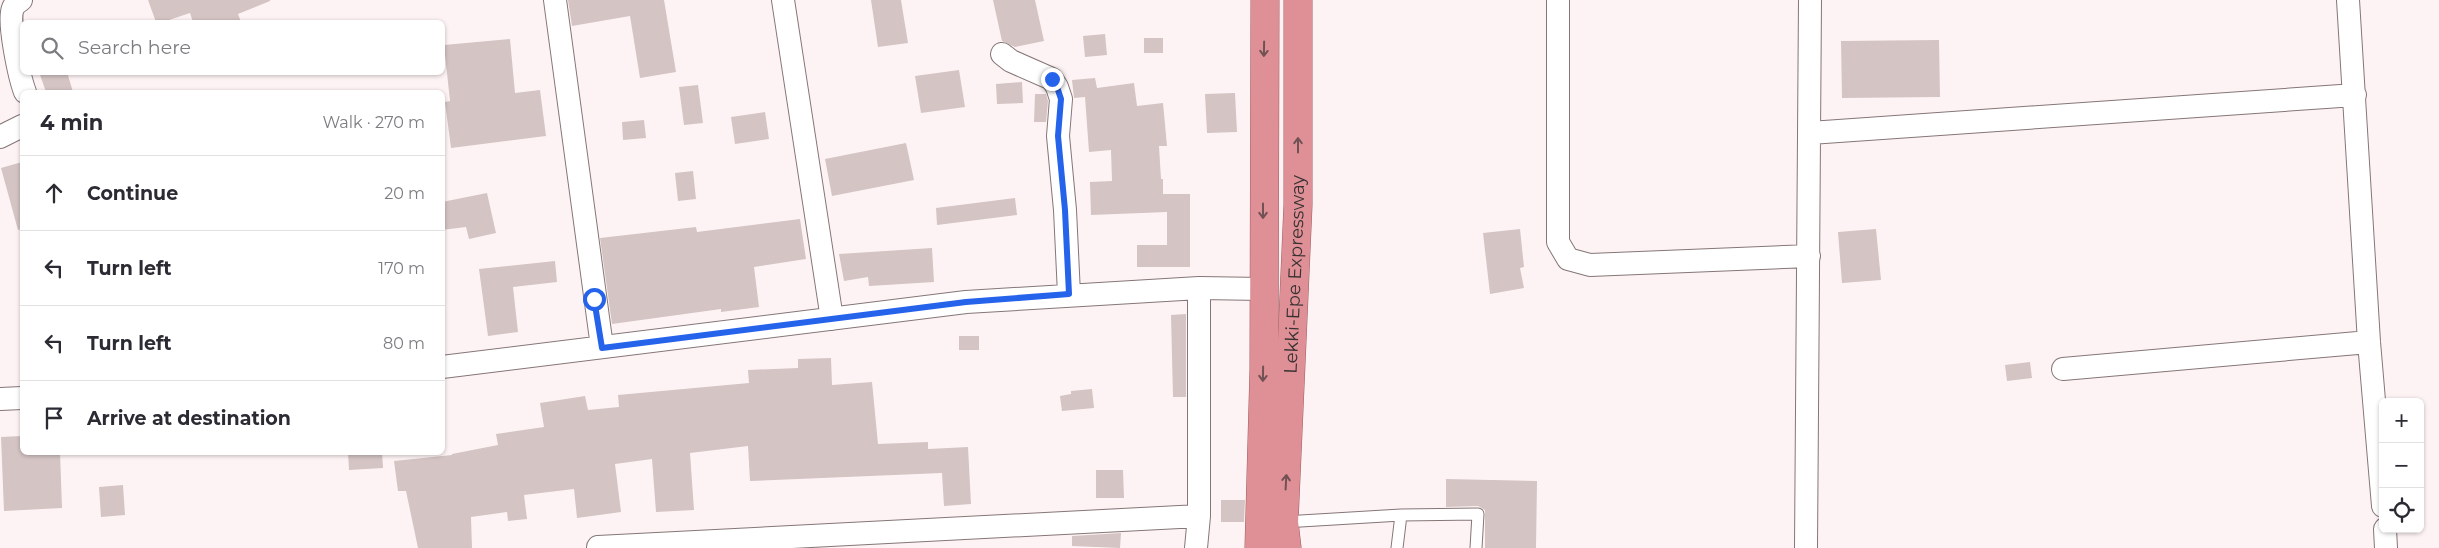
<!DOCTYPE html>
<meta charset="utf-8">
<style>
body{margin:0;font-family:Montserrat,sans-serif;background:#f2f2f3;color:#2b2b33}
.controls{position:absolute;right:15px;bottom:15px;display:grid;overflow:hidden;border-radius:8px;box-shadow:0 1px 4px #0004}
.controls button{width:45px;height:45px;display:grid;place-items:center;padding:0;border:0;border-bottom:1px solid #e1e1e2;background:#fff;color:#2b2b33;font:25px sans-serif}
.stop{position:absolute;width:15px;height:15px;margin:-11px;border:4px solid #2563eb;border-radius:50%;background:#fff}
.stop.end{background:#2563eb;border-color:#fff;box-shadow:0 1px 5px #0008}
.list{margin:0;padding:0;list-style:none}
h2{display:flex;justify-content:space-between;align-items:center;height:65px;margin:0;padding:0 20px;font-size:21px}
h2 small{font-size:16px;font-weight:400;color:#7c7c81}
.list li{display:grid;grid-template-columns:32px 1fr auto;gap:15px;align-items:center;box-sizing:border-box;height:75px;padding:0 20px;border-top:1px solid #e1e1e2}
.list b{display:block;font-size:19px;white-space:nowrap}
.list em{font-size:16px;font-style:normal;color:#7c7c81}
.icon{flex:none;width:28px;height:28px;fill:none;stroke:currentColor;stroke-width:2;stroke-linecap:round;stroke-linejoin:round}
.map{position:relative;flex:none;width:2439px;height:548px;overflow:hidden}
.search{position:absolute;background:#fff;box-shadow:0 1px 4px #0004;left:20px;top:20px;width:425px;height:55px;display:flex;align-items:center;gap:12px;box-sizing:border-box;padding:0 18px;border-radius:8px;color:#7c7c81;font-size:19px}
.panel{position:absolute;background:#fff;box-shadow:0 1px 4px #0004;left:20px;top:90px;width:425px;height:365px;border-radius:8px}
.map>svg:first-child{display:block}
.building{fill:#d4c4c4}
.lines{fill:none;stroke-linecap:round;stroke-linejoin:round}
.service-casing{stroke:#857677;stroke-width:13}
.minor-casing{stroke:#857677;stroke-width:24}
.trunk-casing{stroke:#9e5d61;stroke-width:29}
.service{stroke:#fff;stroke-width:11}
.minor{stroke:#fff;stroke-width:22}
.trunk{stroke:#de9096;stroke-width:28}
.oneway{stroke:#715254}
.route{stroke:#2563eb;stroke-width:6}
.labels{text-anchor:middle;stroke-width:4;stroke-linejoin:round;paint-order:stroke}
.street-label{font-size:18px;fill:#373131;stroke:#fff}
</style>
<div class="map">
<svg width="2439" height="548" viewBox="0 0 2439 548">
<rect width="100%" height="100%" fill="#fef3f4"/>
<!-- building -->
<path class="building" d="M148,0H270V1L238,14L241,22H193L190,13L163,22H156Z
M568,0H664L676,72L640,78L630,16L572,26Z
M871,0H901L908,43L878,47Z
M993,0H1035L1044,41L1015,47L1002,41Z
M1105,34L1107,55L1085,57L1083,36Z
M1144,38H1163V53H1144Z
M510,39L515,93L540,90L546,136L451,148L445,102L450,101L444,45Z
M1939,40L1940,97L1842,98L1841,41Z
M959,70L965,107L921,113L915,76Z
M39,72H67L73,92H46Z
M1095,78L1097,88L1134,83L1137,106L1163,103L1167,146H1159L1161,179H1163V194H1190V267H1137V245H1167V212L1091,215L1090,182L1112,181L1111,150L1089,152L1085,97L1074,98L1072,80Z
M1022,82L1023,103L997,104L996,84Z
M698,85L703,123L684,125L679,87Z
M1235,93L1237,132L1207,133L1205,94Z
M1035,94H1046L1048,101L1046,122H1034Z
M765,112L769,139L735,144L731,117Z
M644,120L646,138L623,140L622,122Z
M906,143L914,180L832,196L825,159Z
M22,162V229L18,230L1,168Z
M693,171L696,199L678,201L675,173Z
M487,193L496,233L469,239L466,227L442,230V202Z
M1015,198L1017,215L937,225L936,208Z
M800,219L806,259L754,267L759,307L721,312V309L612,324L600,238L696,227L697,232Z
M1520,229L1524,267L1520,268L1524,288L1490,294L1483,233Z
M1876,229L1881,280L1842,283L1838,232Z
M932,248L934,282L869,286L868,277L844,281L839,254Z
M555,261L557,282L513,287L518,332L488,336L479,269Z
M1186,314V397H1173L1171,315Z
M959,336H979V350H959Z
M831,358L832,385L872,382L878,444L928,442V449L968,447L971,504L944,506L942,473L750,481L748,446L690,453L694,510L656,512L652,459L615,464L621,512L577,518L574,489L524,495L527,519L508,521L507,512L471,517L472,548H418L406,491H398L394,461L452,455V454L498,445L496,434L544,427L540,403L585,396L588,410L619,407L618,395L749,383L748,370L798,368V359Z
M2030,362L2032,378L2007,381L2005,365Z
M1092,389L1094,408L1062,411L1060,396L1071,394V391Z
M22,436V452H60L62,508L4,511L1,437Z
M348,452H382L383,468L349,470Z
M1096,470H1123L1124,498H1096Z
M1446,479L1537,481L1536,548H1485V510L1478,506L1446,507Z
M123,485L125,515L101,517L99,487Z
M1221,500H1245L1244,522H1221Z
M1121,533L1120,548L1072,546V536Z"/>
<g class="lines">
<!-- service casing -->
<g class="service-casing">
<path id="service" d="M1284,522L1401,515L1478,514L1476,548
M1397,548L1401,515"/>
</g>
<!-- minor casing -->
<g class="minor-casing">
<path id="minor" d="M21,0C18,2 14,5 13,8C7,21 20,79 25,92
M555,0L602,347
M783,0L832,319
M1558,0V242L1568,259L1590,265L1809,256
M2348,0L2369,342L2383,506
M1002,54L1011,61L1052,79L1057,87L1061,99L1058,136L1065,210L1069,294
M1810,133L2355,95
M0,137L22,126
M442,367L966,302L1199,288L1263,289
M2063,369L2369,342
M0,399L22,398
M2385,529L2386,548
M598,547L1199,516
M1196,548L1199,516V288
M1806,548L1810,0"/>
</g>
<!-- trunk casing -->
<g class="trunk-casing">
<g id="trunk">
<path d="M1259,548L1264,370L1265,0"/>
<path id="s1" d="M1287,548L1284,522L1298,205V0"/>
</g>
</g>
<!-- service -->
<use href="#service" class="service"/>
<!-- minor -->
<use href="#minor" class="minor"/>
<!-- trunk -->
<use href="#trunk" class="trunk"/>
</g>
<!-- one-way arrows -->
<defs><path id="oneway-shaft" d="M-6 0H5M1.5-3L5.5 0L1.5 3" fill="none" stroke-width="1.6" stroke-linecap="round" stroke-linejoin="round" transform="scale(1.25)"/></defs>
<g class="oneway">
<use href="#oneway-shaft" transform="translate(1264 49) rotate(91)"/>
<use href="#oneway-shaft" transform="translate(1298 145) rotate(-90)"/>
<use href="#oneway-shaft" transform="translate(1263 211) rotate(90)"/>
<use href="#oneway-shaft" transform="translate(1263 374) rotate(91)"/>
<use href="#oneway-shaft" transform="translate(1286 482) rotate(-87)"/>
</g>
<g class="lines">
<!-- route -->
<path class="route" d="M594,299L602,348L966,302L1069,294L1065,210L1058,136L1061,99L1057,87L1052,79"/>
</g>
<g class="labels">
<!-- street labels -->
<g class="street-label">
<text dy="6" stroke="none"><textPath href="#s1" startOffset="274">Lekki-Epe Expressway</textPath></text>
</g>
</g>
</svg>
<div class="controls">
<button>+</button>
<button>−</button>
<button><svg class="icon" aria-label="locate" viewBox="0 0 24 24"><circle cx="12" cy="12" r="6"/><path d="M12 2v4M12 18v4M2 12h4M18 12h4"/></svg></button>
</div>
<div class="stop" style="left:594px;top:299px"></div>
<div class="stop end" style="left:1052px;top:79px"></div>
<div class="search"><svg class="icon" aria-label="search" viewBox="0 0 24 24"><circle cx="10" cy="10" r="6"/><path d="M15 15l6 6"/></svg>Search here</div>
<section class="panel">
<h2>4 min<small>Walk · 270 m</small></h2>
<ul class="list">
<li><svg class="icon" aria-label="ahead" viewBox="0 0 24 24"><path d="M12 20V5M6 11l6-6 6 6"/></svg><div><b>Continue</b></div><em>20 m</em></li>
<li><svg class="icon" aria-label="left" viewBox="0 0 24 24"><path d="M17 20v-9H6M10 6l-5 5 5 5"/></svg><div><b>Turn left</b></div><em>170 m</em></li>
<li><svg class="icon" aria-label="left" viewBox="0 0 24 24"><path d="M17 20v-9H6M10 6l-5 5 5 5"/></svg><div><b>Turn left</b></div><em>80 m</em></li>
<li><svg class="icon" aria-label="arrive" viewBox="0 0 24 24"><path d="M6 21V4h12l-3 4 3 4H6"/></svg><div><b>Arrive at destination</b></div></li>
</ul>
</section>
</div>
